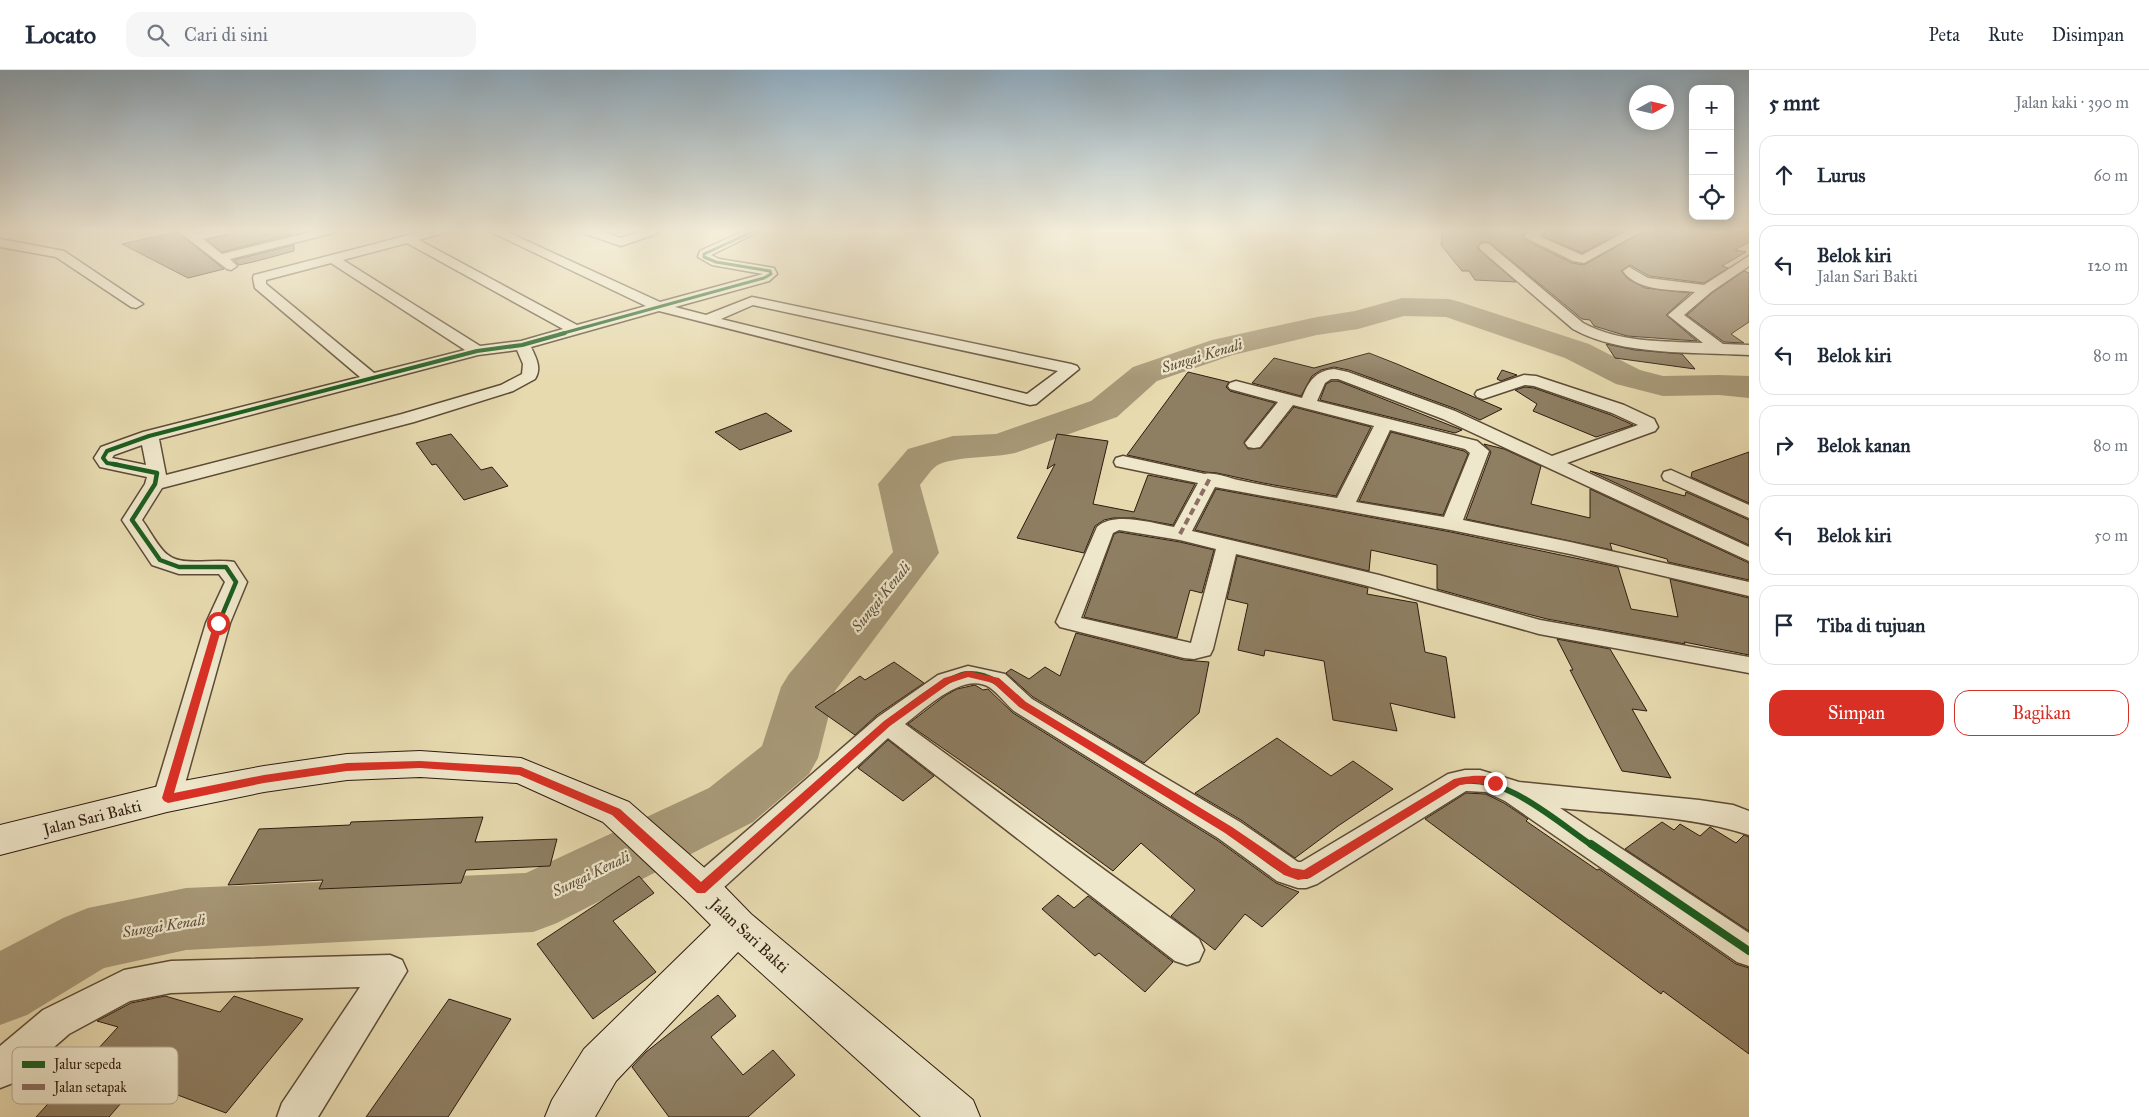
<!DOCTYPE html>
<html lang="id">
<meta charset="utf-8">
<style>
body{margin:0;font-family:"IM FELL Great Primer",serif;background:#f6f6f7;color:#1f2937}
.controls{position:absolute;right:15px;top:15px;display:grid;overflow:hidden;border-radius:10px;box-shadow:0 2px 12px #0003}
.controls button{width:45px;height:45px;display:grid;place-items:center;padding:0;border:0;border-bottom:1px solid #e0e1e3;background:#fff;color:#1f2937;font:25px sans-serif}
.compass{position:absolute;left:1629px;top:15px;width:45px;height:45px;border-radius:50%;background:#fff;box-shadow:0 2px 12px #0003;rotate:82deg}
.stop{position:absolute;width:15px;height:15px;margin:-11px;border:4px solid #d93025;border-radius:50%;background:#fff}
.stop.end{background:#d93025;border-color:#fff;box-shadow:0 1px 5px #0008}
.list{margin:0;padding:0;list-style:none}
h2{display:flex;justify-content:space-between;align-items:center;height:65px;margin:0;padding:0 20px;font-size:21px}
h2 small{font-size:16px;font-weight:400;color:#747a83}
.list li{display:grid;grid-template-columns:32px 1fr auto;gap:15px;align-items:center;box-sizing:border-box;height:80px;margin:0 10px 10px;padding:0 10px;border:1px solid #e0e1e3;border-radius:15px}
.list b{display:block;font-size:19px;white-space:nowrap}
.list p{margin:0;font-size:16px;white-space:nowrap;color:#747a83}
.list em{font-size:16px;font-style:normal;color:#747a83}
.actions{display:flex;gap:10px;padding:15px 20px}
.actions a{flex:1;padding:11px 0;border:1px solid #d93025;border-radius:15px;text-align:center;font-size:18px;color:#d93025}
.actions .main{background:#d93025;color:#fff}
.icon{flex:none;width:28px;height:28px;fill:none;stroke:currentColor;stroke-width:2;stroke-linecap:round;stroke-linejoin:round}
.map{position:relative;flex:none;width:1749px;height:1047px;overflow:hidden}
header{display:flex;align-items:center;gap:30px;box-sizing:border-box;height:70px;padding:0 25px;background:#fff;border-bottom:1px solid #e0e1e3}
header strong{font-size:24px}
nav{display:flex;gap:28px;margin-inline-start:auto;font-size:18px}
.search{width:350px;height:45px;background:#f6f6f7;display:flex;align-items:center;gap:12px;box-sizing:border-box;padding:0 18px;border-radius:15px;color:#747a83;font-size:19px}
main{display:flex}
aside{flex:1;background:#fff}
.map>svg:first-child{display:block}
.lines{fill:none;stroke-linecap:round;stroke-linejoin:round}
.river{fill:#a89978;fill-rule:evenodd}
.building{fill:#8e7e62;stroke:#2d1b0e}
.street-casing{stroke:#5c4b36;stroke-width:3}
.secondary-casing{stroke:#2d1b0e;stroke-width:2}
.street{fill:#efe7cb;fill-rule:evenodd}
.secondary{fill:#efe7cb;fill-rule:evenodd}
.quiet{stroke:#8d6e63;stroke-width:4;stroke-dasharray:7 4;stroke-linecap:butt}
.cycleway-far4-casing{stroke:#efe7cb;stroke-width:5}
.cycleway-far3-casing{stroke:#efe7cb;stroke-width:6}
.cycleway-far2-casing{stroke:#efe7cb;stroke-width:8}
.cycleway-far1-casing{stroke:#efe7cb;stroke-width:9}
.cycleway-casing{stroke:#efe7cb;stroke-width:11}
.cycleway-far4{stroke:#1b5e20;stroke-width:3}
.cycleway-far3{stroke:#1b5e20;stroke-width:4}
.cycleway-far2{stroke:#1b5e20;stroke-width:4.5}
.cycleway-far1{stroke:#1b5e20;stroke-width:6}
.cycleway{stroke:#1b5e20;stroke-width:8}
.route{fill:#d93025}
.labels{text-anchor:middle;stroke-width:4.5;stroke-linejoin:round;paint-order:stroke}
.water-label{font-size:15px;font-style:italic;fill:#5e4d38;stroke:#efe7cb}
.near-street-label{font-size:16px;fill:#2d1b0e;stroke:#efe7cb}
.key{fill:#efe7cb;stroke:#b5aa92;stroke-width:1}
.key-label{font-size:14px;fill:#2d1b0e}
</style>
<header>
<strong>Locato</strong>
<div class="search"><svg class="icon" aria-label="search" viewBox="0 0 24 24"><circle cx="10" cy="10" r="6"/><path d="M15 15l6 6"/></svg>Cari di sini</div>
<nav><a>Peta</a><a>Rute</a><a>Disimpan</a></nav>
</header>
<main>
<div class="map">
<svg width="1749" height="1047" viewBox="0 0 1749 1047">
<rect width="100%" height="100%" fill="#e7daaf"/>
<filter id="stains"><feTurbulence type="fractalNoise" baseFrequency=".004" numOctaves="4"/><feColorMatrix values="0 0 0 0 .2 0 0 0 0 .09 0 0 0 0 .02 0 0 0 .5 -.17"/></filter>
<radialGradient id="worn" r=".72"><stop offset=".6" stop-color="#630" stop-opacity="0"/><stop offset="1" stop-color="#630" stop-opacity=".3"/></radialGradient>
<g class="lines">
<!-- river -->
<path class="river" d="M1402,228L1449,229L1460,232L1589,274L1640,300L1663,306L1719,305L1749,306V328L1719,325L1663,326L1616,314L1565,288L1446,247L1404,246L1358,259L1317,265L1233,285L1157,311L1117,347L1015,383C996,388 947,386 935,397C929,402 925,409 920,415L939,483L835,621L818,688L809,704L753,752L557,853L533,862L186,880L104,898L27,945L0,955V881L63,848L88,838L186,818L526,803L709,718L762,676L781,617L789,604L893,482L878,414L908,379L953,366L996,364L1091,331L1133,297L1212,270L1317,247L1355,241Z"/>
</g>
<!-- building -->
<path class="building" d="M232,161H292V164L222,182L207,170L228,165Z
M1442,161H1527L1522,166L1525,170L1572,193L1584,195L1644,161H1701L1718,165L1726,161H1749V172L1735,180L1746,182L1722,196L1728,198L1704,213L1649,206L1630,195L1621,201L1628,209L1645,218L1690,223L1666,245L1697,271L1627,266L1594,256L1590,250L1582,249L1489,172H1481L1477,178L1516,212L1475,210L1469,201H1462L1441,175Z
M1547,161H1623L1582,183L1543,166Z
M176,162H177L224,199L188,208L122,174Z
M294,175V181L253,192L239,195L234,190Z
M1744,201L1749,203V252L1731,264L1744,273L1724,272L1687,245L1712,223Z
M1606,274L1635,280L1682,284L1695,299L1615,288Z
M1369,283L1397,294L1502,339L1480,350L1456,339L1349,300L1334,297L1321,300L1312,306L1301,326L1252,313L1274,288L1314,298Z
M1502,300L1517,305L1501,311L1497,309Z
M1188,302L1229,312L1226,317L1230,321L1275,333L1244,372L1248,379L1261,378L1294,337L1371,357L1336,426L1263,413L1217,403L1205,402L1127,385Z
M1332,311H1338L1462,360L1455,363L1320,330L1326,314Z
M1525,317L1534,318L1611,345L1633,355L1596,367L1533,341L1537,334L1515,320Z
M766,343L792,361L740,380L715,362Z
M1391,362L1464,381L1468,384L1443,445L1359,431Z
M451,364L481,400L492,397L508,416L464,430L436,394L432,395L416,373Z
M1057,364L1108,371L1093,434L1134,442L1148,405L1195,414L1173,455L1134,448H1113L1104,450L1095,456L1084,483L1017,468L1055,394L1047,399Z
M1484,374L1504,379L1541,396L1531,434L1590,448V419L1749,493V510L1668,492L1667,489L1610,473L1612,480L1466,449L1491,382Z
M1749,382V433L1691,407L1692,402Z
M1590,401L1685,426L1686,422L1749,450V475Z
M1216,419L1451,462L1618,497L1631,539L1678,547L1670,509L1749,528V585L1684,572L1685,574L1547,549L1516,541L1437,519V495L1371,480L1369,501L1195,460Z
M1119,462L1180,472L1214,480L1202,523L1190,520L1177,568L1084,547L1114,464Z
M1237,486L1368,518L1367,524L1417,533L1425,582L1446,587L1455,648L1390,633L1397,661L1333,650L1324,591L1265,580L1264,586L1238,580L1248,534L1227,529Z
M1076,563L1184,590L1209,592L1199,643L1144,693L1033,627L1006,603L1011,599L1029,609L1045,597L1060,606Z
M1557,569L1610,579L1647,641L1632,639L1671,708L1622,701L1570,600H1573Z
M894,592L924,613L877,645L855,665L815,637L860,606L865,610Z
M975,615L983,620L988,619L1013,643L1217,770L1276,813L1299,822L1262,857L1245,844L1215,880L1171,846L1195,820L1141,773L1113,801L997,716L908,654L946,625L957,619Z
M1277,668L1331,706L1353,691L1393,719L1338,756L1295,788L1241,750L1195,723Z
M888,670L934,706L903,731L858,698Z
M1466,723L1486,724L1504,733L1528,749L1526,751L1597,800L1599,799L1736,894L1749,898V984L1663,921L1661,924L1425,749Z
M483,747L475,772L557,769L550,796L466,800L461,813L319,819L323,810L228,815L259,759L350,755L351,752Z
M1662,752L1674,760L1680,754L1700,766L1710,757L1736,773L1744,765L1749,767V861L1625,779Z
M639,806L654,823L613,851L656,902L593,949L537,874Z
M1058,825L1074,838L1088,826L1173,892L1145,922L1099,883L1095,886L1042,839Z
M718,925L736,946L711,967L743,1005L773,980L795,1005L748,1047H669L632,997L646,982Z
M165,926L220,942L234,926L303,949L226,1043L140,1011L109,1047H36L118,957L97,951L131,933Z
M449,929L511,949L448,1047H366Z"/>
<g class="lines">
<!-- street casing -->
<g class="street-casing">
<path id="street" d="M178,161H192L195,164L208,161H230L228,163L203,169L222,184L314,161H335L333,163L230,189L237,196L231,200L227,199Z
M425,161H445L443,163L419,170L577,255L646,236L489,161H505L660,232L763,204L712,195L698,187L700,181L744,161H760L711,185L719,189L774,198L777,204L769,211L675,237L706,245L752,227L1071,294L1077,296L1079,299L1036,334L1030,335L659,241L531,277C536,288 542,298 535,309L513,321L414,352L162,418L142,450C149,459 159,479 168,485C182,497 215,488 234,492L247,512L230,553L181,728L177,736L167,739L157,736L153,728L206,553L225,512L219,504H179L152,495L122,450L145,414L147,407L100,397L94,388L101,377L143,362L360,307L255,218L253,208L254,205ZM407,173L563,259L521,271L480,276L343,190ZM331,193L465,280L374,303L266,214V210ZM753,235L1058,301L1027,324L721,249ZM517,280L523,294L522,304L501,315L402,344L166,405L159,369L478,285ZM142,375L146,395L112,388L114,385Z
M581,161H599L621,168L643,161H661L659,163L621,176L583,163Z
M1530,161H1545L1539,166L1582,185L1627,161H1642L1584,193L1573,191L1526,168L1524,166Z
M0,169L64,181L143,234L136,238L131,237L56,187L0,177Z
M1485,173L1489,174L1583,253C1620,273 1662,271 1703,273L1668,245L1695,222C1671,219 1638,222 1623,201L1629,197L1648,208L1704,215L1749,186V196L1711,222L1684,245L1723,274L1749,275V285C1695,282 1621,286 1573,259L1481,180L1479,177L1481,174Z
M1334,299L1348,302L1455,341L1552,386L1638,355L1612,343L1534,316L1525,315L1483,329L1477,327L1475,324L1477,321L1524,305L1536,306L1624,335L1654,349L1658,357L1655,361L1567,393L1749,477V491L1443,349L1338,309H1331L1325,313L1317,331L1477,371L1489,381L1463,450L1570,472L1749,512V526L1570,484L1451,460L1215,417L1192,461L1379,505L1540,550L1749,587V603L1539,564L1364,515L1236,484L1213,579L1210,585L1194,589L1184,588L1060,557L1056,552L1097,457C1113,441 1153,453 1174,457L1198,413L1116,396L1114,392L1116,388L1123,386L1205,404C1213,402 1229,408 1238,410C1271,417 1304,423 1337,428L1374,356L1293,335L1260,377L1254,378L1248,377L1245,373L1278,332L1230,319L1228,316L1230,313L1236,311L1302,328C1309,311 1315,301 1334,299ZM1390,360L1465,379L1470,383L1444,447L1356,432ZM1119,460L1180,470L1216,479L1191,573L1081,548L1113,463Z
M1671,400L1749,435V448L1664,410L1662,406L1664,402Z
M968,596L1005,604L1032,629L1240,752L1298,792H1301L1448,704L1465,700H1480L1519,712L1699,730L1733,735L1749,741V765C1689,745 1623,745 1560,738L1749,863V896L1737,892L1505,731L1486,722L1466,721L1317,814L1306,818H1298L1277,811L1218,768L1014,641C1006,634 998,623 989,617C963,601 925,639 905,654L1199,869L1204,880L1199,891L1187,895L1175,891L888,668L712,828L701,832L690,828L685,819L690,810L878,647L938,605Z
M390,885L402,890L407,901L318,1047H277L282,1033L360,917L171,923L130,931L69,964L13,1013L0,1018V976L43,940L124,900L171,891Z"/>
</g>
<!-- secondary casing -->
<g class="secondary-casing">
<path id="secondary" d="M420,681L521,688L629,732L715,807L751,844L973,1030L980,1047H921L738,882L616,1011L595,1047H545L552,1030L584,979L711,855L687,831L603,752L517,713L420,707L347,710L264,722L167,742L0,785V755L167,714L264,696L347,684Z"/>
</g>
<!-- street -->
<use href="#street" class="street"/>
<!-- secondary -->
<use href="#secondary" class="secondary"/>
<!-- quiet -->
<path class="quiet" d="M1180,464L1210,408"/>
<!-- cycleway-far4 casing -->
<g class="cycleway-far4-casing">
<path id="cycleway-far4" d="M560,264L764,208L771,204L770,201L716,192L704,187V184L754,161"/>
</g>
<!-- cycleway-far3 casing -->
<g class="cycleway-far3-casing">
<path id="cycleway-far3" d="M119,395L107,393L103,388L107,381L149,366L477,281L522,275L565,263"/>
</g>
<!-- cycleway-far2 casing -->
<g class="cycleway-far2-casing">
<path id="cycleway-far2" d="M113,394L157,403L155,414L132,450L160,490L179,497H226L236,512L215,562"/>
</g>
<!-- cycleway-far1 casing -->
<g class="cycleway-far1-casing">
<path id="cycleway-far1" d="M167,728L216,561
M750,776C785,744 930,605 968,604C992,603 1007,620 1023,635L1229,760L1251,776
M1354,776L1458,712C1503,702 1557,752 1593,776"/>
</g>
<!-- cycleway casing -->
<g class="cycleway-casing">
<path id="cycleway" d="M1249,774C1266,787 1284,805 1306,805L1356,774
M1591,774L1749,881
M701,819L751,774"/>
</g>
<!-- cycleway-far4 -->
<use href="#cycleway-far4" class="cycleway-far4"/>
<!-- cycleway-far3 -->
<use href="#cycleway-far3" class="cycleway-far3"/>
<!-- cycleway-far2 -->
<use href="#cycleway-far2" class="cycleway-far2"/>
<!-- cycleway-far1 -->
<use href="#cycleway-far1" class="cycleway-far1"/>
<!-- cycleway -->
<use href="#cycleway" class="cycleway"/>
</g>
<!-- sky -->
<linearGradient id="sky" x2="0" y2="1"><stop stop-color="#8ea9bb"/><stop offset="0.52" stop-color="#f4eedb"/><stop offset="1" stop-color="#f4eedb" stop-opacity="0"/></linearGradient>
<rect width="1749" height="308" fill="url(#sky)"/>
<!-- route -->
<path class="route" d="M218,550L223,553L174,723L264,705L347,693L420,691L521,697L620,739L701,812L884,651L944,608L968,601L999,608L1026,632L1232,757L1292,798L1304,800L1454,709C1467,706 1491,702 1500,713L1495,717L1474,713L1460,715L1310,808L1298,810L1284,805L1225,763L1019,637L993,613L968,607L950,613L890,656L705,823H697L612,745L519,705L420,698L347,701L264,713L168,733L164,731L162,728L214,553Z"/>
<g class="labels">
<!-- water labels -->
<g class="water-label">
<text transform="translate(1202 286) rotate(-17)" y="5">Sungai Kenali</text>
<text transform="translate(881 527) rotate(-51)" y="5">Sungai Kenali</text>
<text transform="translate(591 804) rotate(-26)" y="5">Sungai Kenali</text>
<text transform="translate(164 856) rotate(-9)" y="5">Sungai Kenali</text>
</g>
<!-- near-street labels -->
<g class="near-street-label">
<text transform="translate(92 747) rotate(-14)" y="6">Jalan Sari Bakti</text>
<text transform="translate(750 865) rotate(43)" y="6">Jalan Sari Bakti</text>
</g>
</g>
<!-- legend -->
<rect x="12" y="977" width="166" height="57" rx="8" class="key"/>
<rect x="22" y="991" width="23" height="7" fill="#1b5e20"/>
<rect x="22" y="1014" width="23" height="6" fill="#8d6e63"/>
<g class="key-label">
<text x="54" y="999">Jalur sepeda</text>
<text x="54" y="1022">Jalan setapak</text>
</g>
<rect width="100%" height="100%" filter="url(#stains)"/>
<rect width="100%" height="100%" fill="url(#worn)"/>
</svg>
<div class="controls">
<button>+</button>
<button>−</button>
<button><svg class="icon" aria-label="locate" viewBox="0 0 24 24"><circle cx="12" cy="12" r="6"/><path d="M12 2v4M12 18v4M2 12h4M18 12h4"/></svg></button>
</div>
<svg class="compass" viewBox="-18 -18 36 36"><path d="M0-13l5 13h-10z" fill="#e53935"/><path d="M0 13l5-13h-10z" fill="#747a83"/></svg>
<div class="stop" style="left:218px;top:553px"></div>
<div class="stop end" style="left:1495px;top:713px"></div>
</div>
<aside>
<h2>5 mnt<small>Jalan kaki · 390 m</small></h2>
<ul class="list">
<li><svg class="icon" aria-label="ahead" viewBox="0 0 24 24"><path d="M12 20V5M6 11l6-6 6 6"/></svg><div><b>Lurus</b></div><em>60 m</em></li>
<li><svg class="icon" aria-label="left" viewBox="0 0 24 24"><path d="M17 20v-9H6M10 6l-5 5 5 5"/></svg><div><b>Belok kiri</b><p>Jalan Sari Bakti</p></div><em>120 m</em></li>
<li><svg class="icon" aria-label="left" viewBox="0 0 24 24"><path d="M17 20v-9H6M10 6l-5 5 5 5"/></svg><div><b>Belok kiri</b></div><em>80 m</em></li>
<li><svg class="icon" aria-label="right" viewBox="0 0 24 24"><path d="M7 20v-9h11M14 6l5 5-5 5"/></svg><div><b>Belok kanan</b></div><em>80 m</em></li>
<li><svg class="icon" aria-label="left" viewBox="0 0 24 24"><path d="M17 20v-9H6M10 6l-5 5 5 5"/></svg><div><b>Belok kiri</b></div><em>50 m</em></li>
<li><svg class="icon" aria-label="arrive" viewBox="0 0 24 24"><path d="M6 21V4h12l-3 4 3 4H6"/></svg><div><b>Tiba di tujuan</b></div></li>
</ul>
<div class="actions"><a class="main">Simpan</a><a>Bagikan</a></div>
</aside>
</main>
